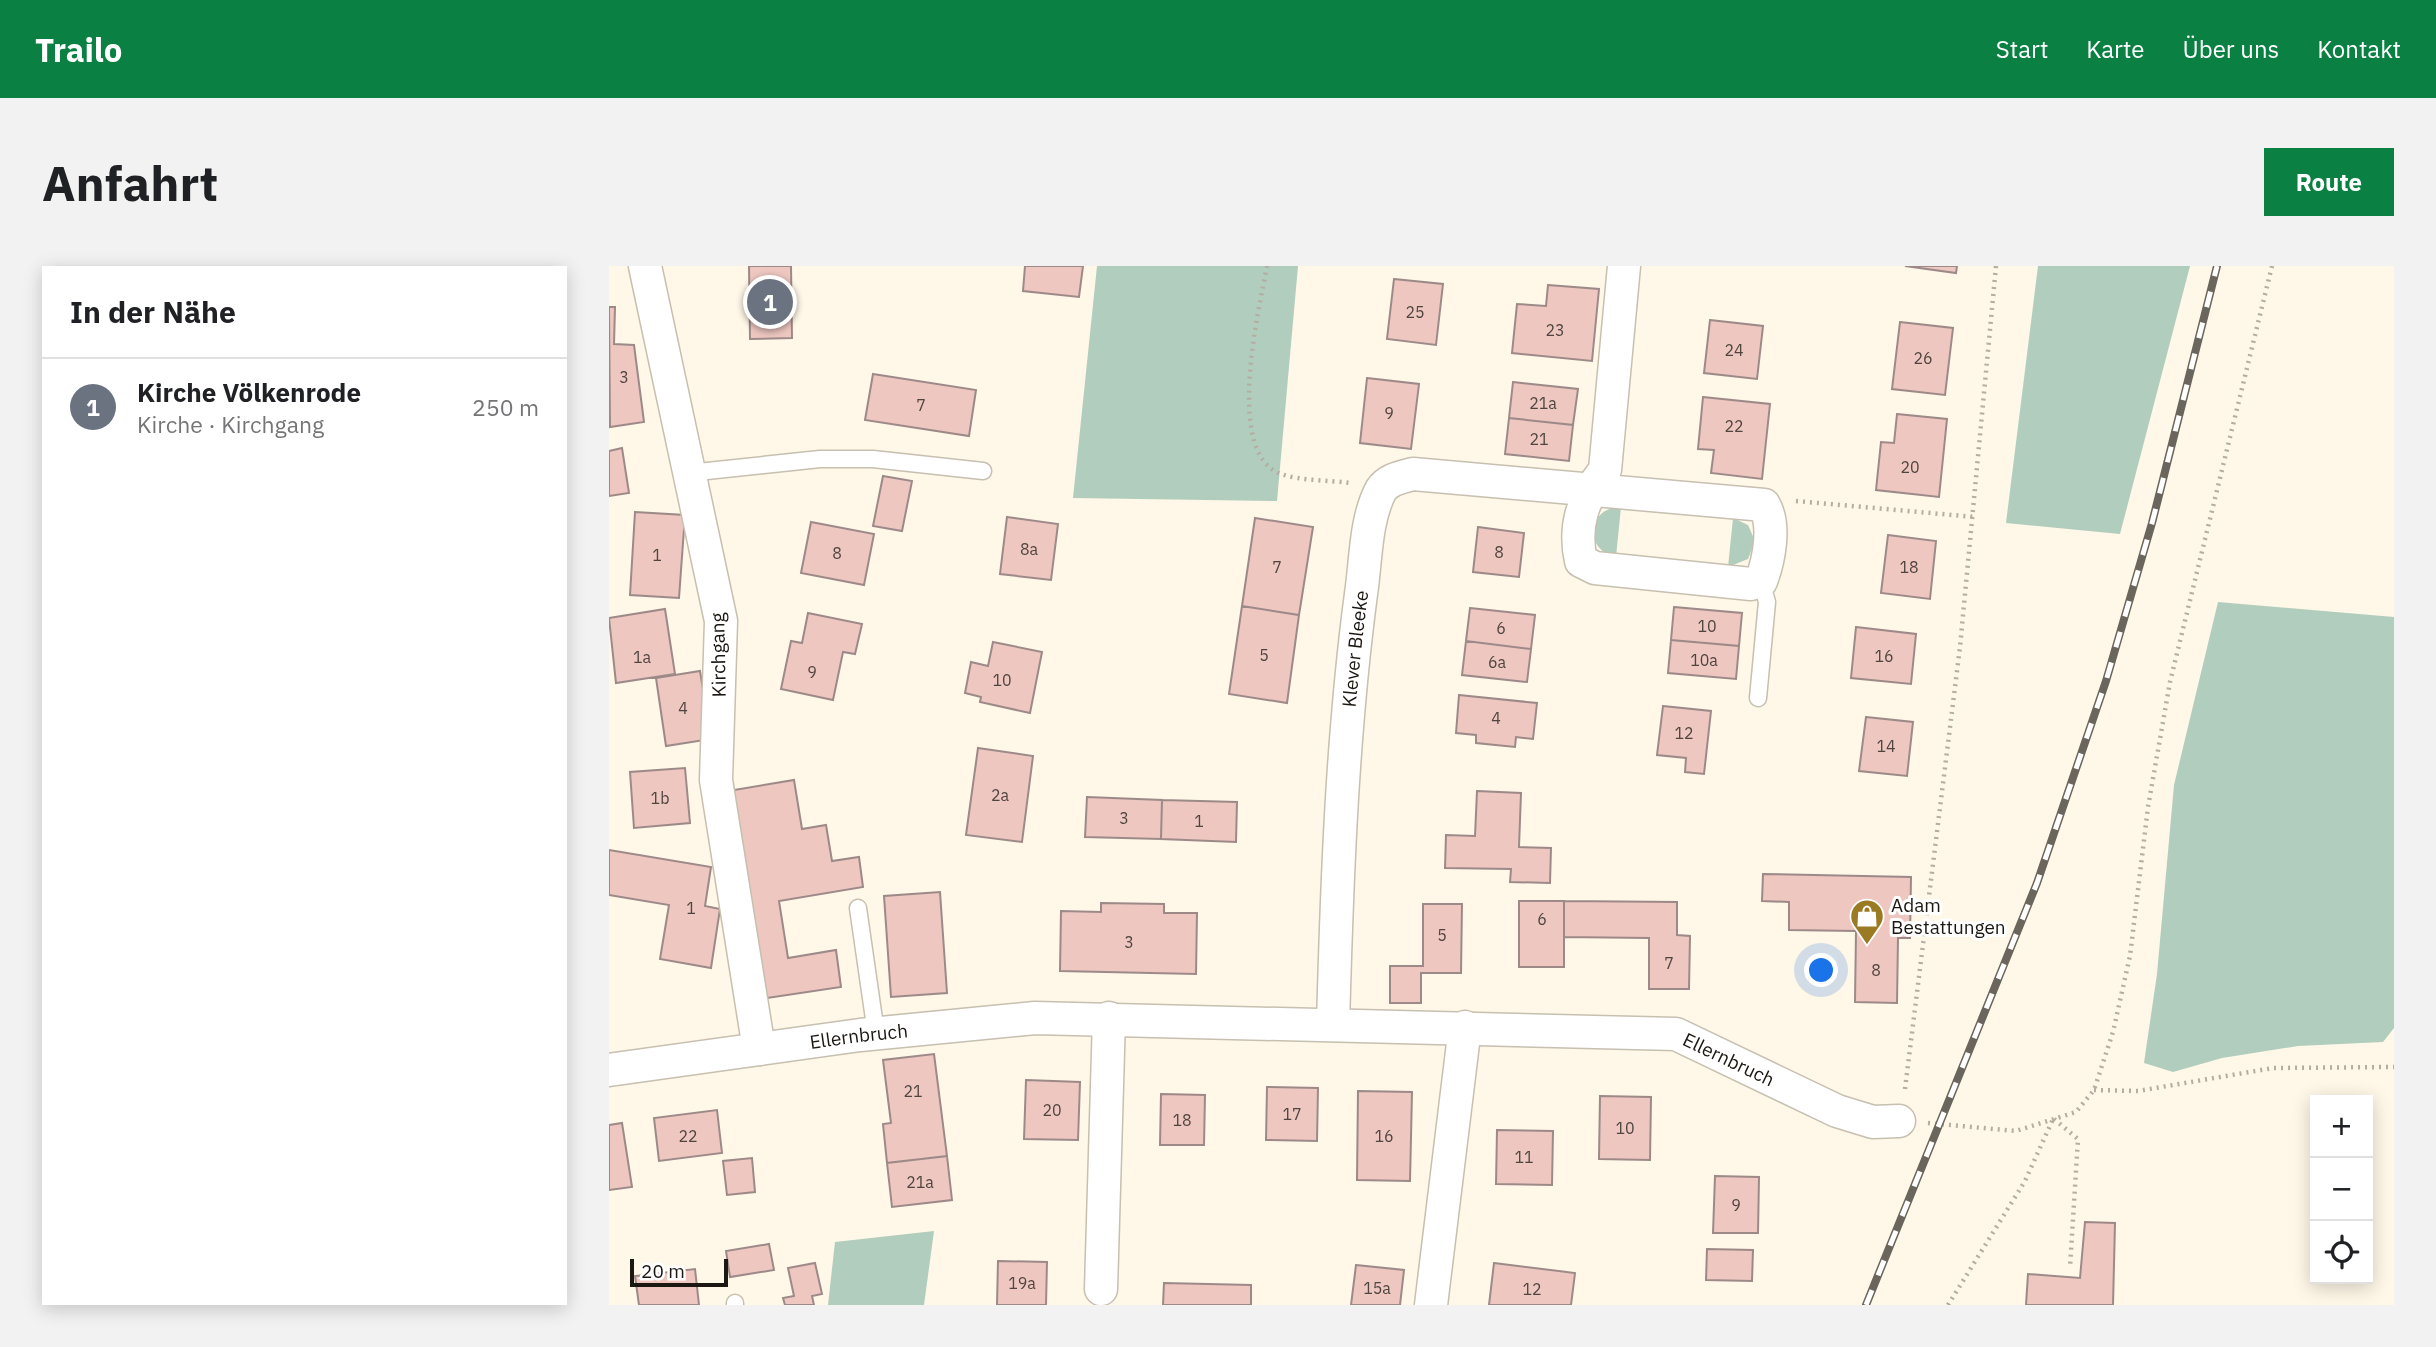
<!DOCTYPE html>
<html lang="de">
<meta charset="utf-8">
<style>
body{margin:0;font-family:"IBM Plex Sans",sans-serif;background:#f2f2f2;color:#202124}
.controls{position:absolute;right:21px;bottom:21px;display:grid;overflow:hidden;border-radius:0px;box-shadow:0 4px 18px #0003}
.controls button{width:63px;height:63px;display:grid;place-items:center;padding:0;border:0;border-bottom:2px solid #e0e0e0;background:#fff;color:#202124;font:35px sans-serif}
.scale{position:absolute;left:21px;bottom:18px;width:98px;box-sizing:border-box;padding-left:7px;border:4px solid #1b1812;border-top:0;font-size:19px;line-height:24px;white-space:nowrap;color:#1b1812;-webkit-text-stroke:5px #fff;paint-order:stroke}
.you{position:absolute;left:1213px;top:705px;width:24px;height:24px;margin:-18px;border:5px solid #fff;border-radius:50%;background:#1a73e8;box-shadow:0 0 0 10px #1a73e833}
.badge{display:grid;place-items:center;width:46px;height:46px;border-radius:50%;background:#0b8043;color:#fff;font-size:23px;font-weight:700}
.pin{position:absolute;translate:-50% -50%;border:4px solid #fff;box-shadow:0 2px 7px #0006}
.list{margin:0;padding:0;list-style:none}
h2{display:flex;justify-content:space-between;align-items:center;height:91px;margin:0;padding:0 28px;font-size:30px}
h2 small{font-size:23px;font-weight:400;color:#757577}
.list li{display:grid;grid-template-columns:46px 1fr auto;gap:21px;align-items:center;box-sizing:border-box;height:98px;padding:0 28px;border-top:2px solid #e0e0e0}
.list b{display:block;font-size:26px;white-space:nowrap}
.list p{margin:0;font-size:23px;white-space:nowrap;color:#757577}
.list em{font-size:23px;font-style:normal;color:#757577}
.icon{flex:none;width:38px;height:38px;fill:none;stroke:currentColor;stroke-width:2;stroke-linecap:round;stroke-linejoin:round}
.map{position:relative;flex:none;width:1785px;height:1039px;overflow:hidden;border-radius:0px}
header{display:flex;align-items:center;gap:42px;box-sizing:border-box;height:98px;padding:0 35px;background:#0b8043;color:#fff}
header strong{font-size:33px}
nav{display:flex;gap:38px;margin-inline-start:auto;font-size:24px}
.intro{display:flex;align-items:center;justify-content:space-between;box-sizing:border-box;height:168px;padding:0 42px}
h1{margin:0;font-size:49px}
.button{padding:18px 32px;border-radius:0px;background:#0b8043;color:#fff;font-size:24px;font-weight:700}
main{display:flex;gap:42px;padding:0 42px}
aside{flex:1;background:#fff;border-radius:0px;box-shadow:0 4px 18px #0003}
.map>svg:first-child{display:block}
.green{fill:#b1cdbd}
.building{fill:#eec7c1;stroke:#9d8a88;stroke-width:2}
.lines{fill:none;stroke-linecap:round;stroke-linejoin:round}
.lane-casing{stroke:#c7bfb0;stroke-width:19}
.street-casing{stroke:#c7bfb0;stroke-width:35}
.path{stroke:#b4ada1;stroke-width:4.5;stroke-dasharray:2 5;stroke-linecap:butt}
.lane{stroke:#fff;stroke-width:16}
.street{stroke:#fff;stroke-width:32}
.rail-casing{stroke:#6b665d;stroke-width:8}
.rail{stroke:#fff;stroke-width:5;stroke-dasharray:16;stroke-linecap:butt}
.labels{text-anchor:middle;stroke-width:6;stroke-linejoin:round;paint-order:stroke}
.number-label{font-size:16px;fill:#50443e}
.street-label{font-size:19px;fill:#1b1812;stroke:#fff}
.poi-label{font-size:19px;fill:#1b1812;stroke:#fff;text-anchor:start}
</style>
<header>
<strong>Trailo</strong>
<nav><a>Start</a><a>Karte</a><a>Über uns</a><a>Kontakt</a></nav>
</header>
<div class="intro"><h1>Anfahrt</h1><a class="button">Route</a></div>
<main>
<aside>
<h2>In der Nähe<small></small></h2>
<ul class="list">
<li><span class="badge" style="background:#6b7280">1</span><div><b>Kirche Völkenrode</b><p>Kirche · Kirchgang</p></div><em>250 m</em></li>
</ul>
</aside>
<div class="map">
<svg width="1785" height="1039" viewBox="0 0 1785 1039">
<rect width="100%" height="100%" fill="#fff7e7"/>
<!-- green -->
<path class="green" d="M488,0H689L668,235L464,232Z
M1429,0H1581L1511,268L1397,257Z
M1012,241L1007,291C974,284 978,241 1012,241Z
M1124,252L1139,259L1146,275L1139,293L1119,301Z
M1609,336L1785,351V762L1774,776L1689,780L1613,792L1564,806L1535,797L1548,708L1565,519Z
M325,965L315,1039H219L226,976Z"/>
<!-- building -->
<path class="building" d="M140,0H182L183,72L141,73Z
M416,0H474L470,31L414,25Z
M1296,0H1348L1347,7Z
M785,13L834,18L827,79L778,73Z
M939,19L990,23L983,95L903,87L908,38L937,40Z
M0,41H6L5,78L25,79L35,156L1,161Z
M1101,54L1154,60L1148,113L1095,107Z
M1291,56L1344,62L1336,129L1283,123Z
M264,108L367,124L360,170L256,154Z
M758,112L810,118L802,183L751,177Z
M904,116L969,123L964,159L900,152Z
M1094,131L1161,138L1153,213L1102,207L1105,184L1089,183Z
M1288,148L1338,153L1330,231L1267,224L1272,176L1285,177Z
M900,152L964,159L960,195L896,188Z
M13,182L20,227L0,230V185Z
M274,210L303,215L293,265L264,260Z
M26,246L76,249L70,332L21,329Z
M398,251L449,258L442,314L391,308Z
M646,252L704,261L690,349L633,340Z
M202,256L265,268L255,319L192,307Z
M869,261L915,267L910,311L864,306Z
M1279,269L1327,275L1321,333L1272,327Z
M633,340L690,349L678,437L620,428Z
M1065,341L1133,347L1130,380L1062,374Z
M861,342L926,349L922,383L857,375Z
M56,343L66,408L7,417L0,352Z
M199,347L253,358L246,388L234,386L224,434L172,423L182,375L193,377Z
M1247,361L1307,368L1302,418L1242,412Z
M1062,374L1130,380L1127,413L1059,407Z
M857,375L922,383L918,416L853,409Z
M384,376L433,386L421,447L371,436L372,431L356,427L362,396L379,400Z
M91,405L102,473L57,480L47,412Z
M850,429L928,437L924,473L907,471L906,481L867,477V469L847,467Z
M1054,440L1102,445L1095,508L1076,506L1077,492L1048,489Z
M1257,451L1304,456L1298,510L1250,505Z
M369,482L424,490L413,576L357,569Z
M76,502L81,557L25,562L21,506Z
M185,514L193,563L217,559L223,595L250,591L254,621L170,635L179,692L227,684L232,721L151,733L119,525Z
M868,525L912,527L910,581L942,582L941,617L901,616L902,603L836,602L837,569L866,570Z
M478,531L553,534L552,573L476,571Z
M553,534L628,536L627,576L552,573Z
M0,584L102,601L96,640L111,643L102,702L51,693L60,639L0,629Z
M1154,608L1302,611L1301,672H1289L1288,737L1246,736L1247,665L1180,664V636L1153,635Z
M331,626L338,727L282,731L275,630Z
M910,635H955V701H910Z
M955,635L1068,636V669L1081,670L1080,723H1040V672L955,671Z
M492,637L555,638V647H588L587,708L451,705L452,645L492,646Z
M814,638H853L852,707H812V737H781V700H814Z
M325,788L338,890L278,897L274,858L282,857L274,794Z
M417,814L471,816L469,874L415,873Z
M658,821L709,822L708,875L657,874Z
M749,825L803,826L801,915L748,914Z
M552,828L596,829L595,879H551Z
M991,830L1042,831L1041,894L990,893Z
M108,844L113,887L50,895L45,852Z
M13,857L23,921L0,924V859Z
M888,864L944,865L943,919L887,918Z
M338,890L343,934L283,941L278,897Z
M143,892L146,926L118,929L114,895Z
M1106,910L1150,911L1149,967H1104Z
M1476,956L1506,957L1504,1039H1417L1419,1008L1471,1012Z
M160,978L165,1004L121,1011L117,985Z
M1098,983L1144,984L1143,1015L1097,1014Z
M389,995L438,996L437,1039H388Z
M206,997L213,1028L203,1030L205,1039H176L174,1032L185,1030L179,1002Z
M885,997L966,1007L962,1039H880Z
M747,999L795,1004L791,1039H742Z
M86,1003L90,1039H30L26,1010Z
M555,1017L642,1019V1039H554Z"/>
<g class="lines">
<!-- lane casing -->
<g class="lane-casing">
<path id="lane" d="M79,207L211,193H264L374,205
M1149,432L1158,336L1152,315
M249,642L267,767
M126,1037V1039"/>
</g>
<!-- street casing -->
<g class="street-casing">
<g id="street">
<path d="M36,0L112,355L107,514L150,783"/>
<path id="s1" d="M724,758C728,614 733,471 752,328C757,295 756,254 772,224C779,213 793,211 804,208L1155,239C1167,259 1160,294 1152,315L1142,318L986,302L972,295C964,260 974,231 996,204L1015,0"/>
<path id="s2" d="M0,804L251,769L426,752L1067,768L1228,845L1264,856L1290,855"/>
<path d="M492,1023L500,752"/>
<path d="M822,1039L856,761"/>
</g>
</g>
<!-- path -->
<path class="path" d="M658,0C650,43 615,188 672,208C692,215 720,214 741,217
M1187,235L1366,251
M1296,823L1351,381L1387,0
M1485,824L1529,825L1664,802L1785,801
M1445,853L1469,873L1461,1001
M1319,857L1407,865L1467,846L1485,824L1504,766L1521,690L1539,541L1561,416L1663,0
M1339,1039L1416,915L1444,853"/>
<!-- lane -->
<use href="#lane" class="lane"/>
<!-- street -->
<use href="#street" class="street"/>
<!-- rail casing -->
<g class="rail-casing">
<path id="rail" d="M1257,1039L1428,617L1497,415L1543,257L1608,0"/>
</g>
<!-- rail -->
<use href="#rail" class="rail"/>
</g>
<!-- icons -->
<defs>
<g id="shop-pin" transform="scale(1.75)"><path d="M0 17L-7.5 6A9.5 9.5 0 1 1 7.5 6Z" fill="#9a7a23" stroke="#fff"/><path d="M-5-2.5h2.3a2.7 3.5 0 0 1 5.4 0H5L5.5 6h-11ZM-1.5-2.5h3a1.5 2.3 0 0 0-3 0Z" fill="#fff"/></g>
</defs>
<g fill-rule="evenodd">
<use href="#shop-pin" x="1258" y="650"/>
</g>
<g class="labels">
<!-- number labels -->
<g class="number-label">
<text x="806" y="52">25</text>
<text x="946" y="70">23</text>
<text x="1125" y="90">24</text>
<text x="1314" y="98">26</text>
<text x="15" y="117">3</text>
<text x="934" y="143">21a</text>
<text x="312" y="145">7</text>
<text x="780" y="153">9</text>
<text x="1125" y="166">22</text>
<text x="930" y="179">21</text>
<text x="1301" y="207">20</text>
<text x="420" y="289">8a</text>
<text x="890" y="292">8</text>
<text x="228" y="293">8</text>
<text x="48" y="295">1</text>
<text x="668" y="307">7</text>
<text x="1300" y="307">18</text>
<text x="1098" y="366">10</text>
<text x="892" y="368">6</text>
<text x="655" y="395">5</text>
<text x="1275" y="396">16</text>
<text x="33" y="397">1a</text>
<text x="1095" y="400">10a</text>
<text x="888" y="402">6a</text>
<text x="203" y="412">9</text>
<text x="393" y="420">10</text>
<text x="74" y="448">4</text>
<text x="887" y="458">4</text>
<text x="1075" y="473">12</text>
<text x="1277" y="486">14</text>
<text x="391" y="535">2a</text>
<text x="51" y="538">1b</text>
<text x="515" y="558">3</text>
<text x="590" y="561">1</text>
<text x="82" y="648">1</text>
<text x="933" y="659">6</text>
<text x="833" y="675">5</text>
<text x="520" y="682">3</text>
<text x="1060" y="703">7</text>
<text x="1267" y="710">8</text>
<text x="304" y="831">21</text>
<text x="443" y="850">20</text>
<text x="683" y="854">17</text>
<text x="573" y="860">18</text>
<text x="1016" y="868">10</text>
<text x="79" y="876">22</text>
<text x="775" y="876">16</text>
<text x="915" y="897">11</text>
<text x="311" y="922">21a</text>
<text x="1127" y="945">9</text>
<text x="413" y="1023">19a</text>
<text x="768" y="1028">15a</text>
<text x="923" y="1029">12</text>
</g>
<!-- street labels -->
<g class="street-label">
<text dy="7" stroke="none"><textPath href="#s1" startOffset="376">Klever Bleeke</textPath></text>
<text transform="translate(109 389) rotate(-91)" y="7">Kirchgang</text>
<text dy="7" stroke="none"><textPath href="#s2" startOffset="252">Ellernbruch</textPath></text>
<text dy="7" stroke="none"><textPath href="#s2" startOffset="1129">Ellernbruch</textPath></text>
</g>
<!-- poi labels -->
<g class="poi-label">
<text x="1282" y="646">Adam<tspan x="1282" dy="22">Bestattungen</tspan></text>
</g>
</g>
</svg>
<div class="controls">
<button>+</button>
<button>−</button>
<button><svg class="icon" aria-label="locate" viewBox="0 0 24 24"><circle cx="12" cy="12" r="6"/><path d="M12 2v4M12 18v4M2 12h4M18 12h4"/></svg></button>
</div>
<div class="scale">20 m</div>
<div class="you"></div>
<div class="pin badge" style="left:161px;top:36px;background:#6b7280">1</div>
</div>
</main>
